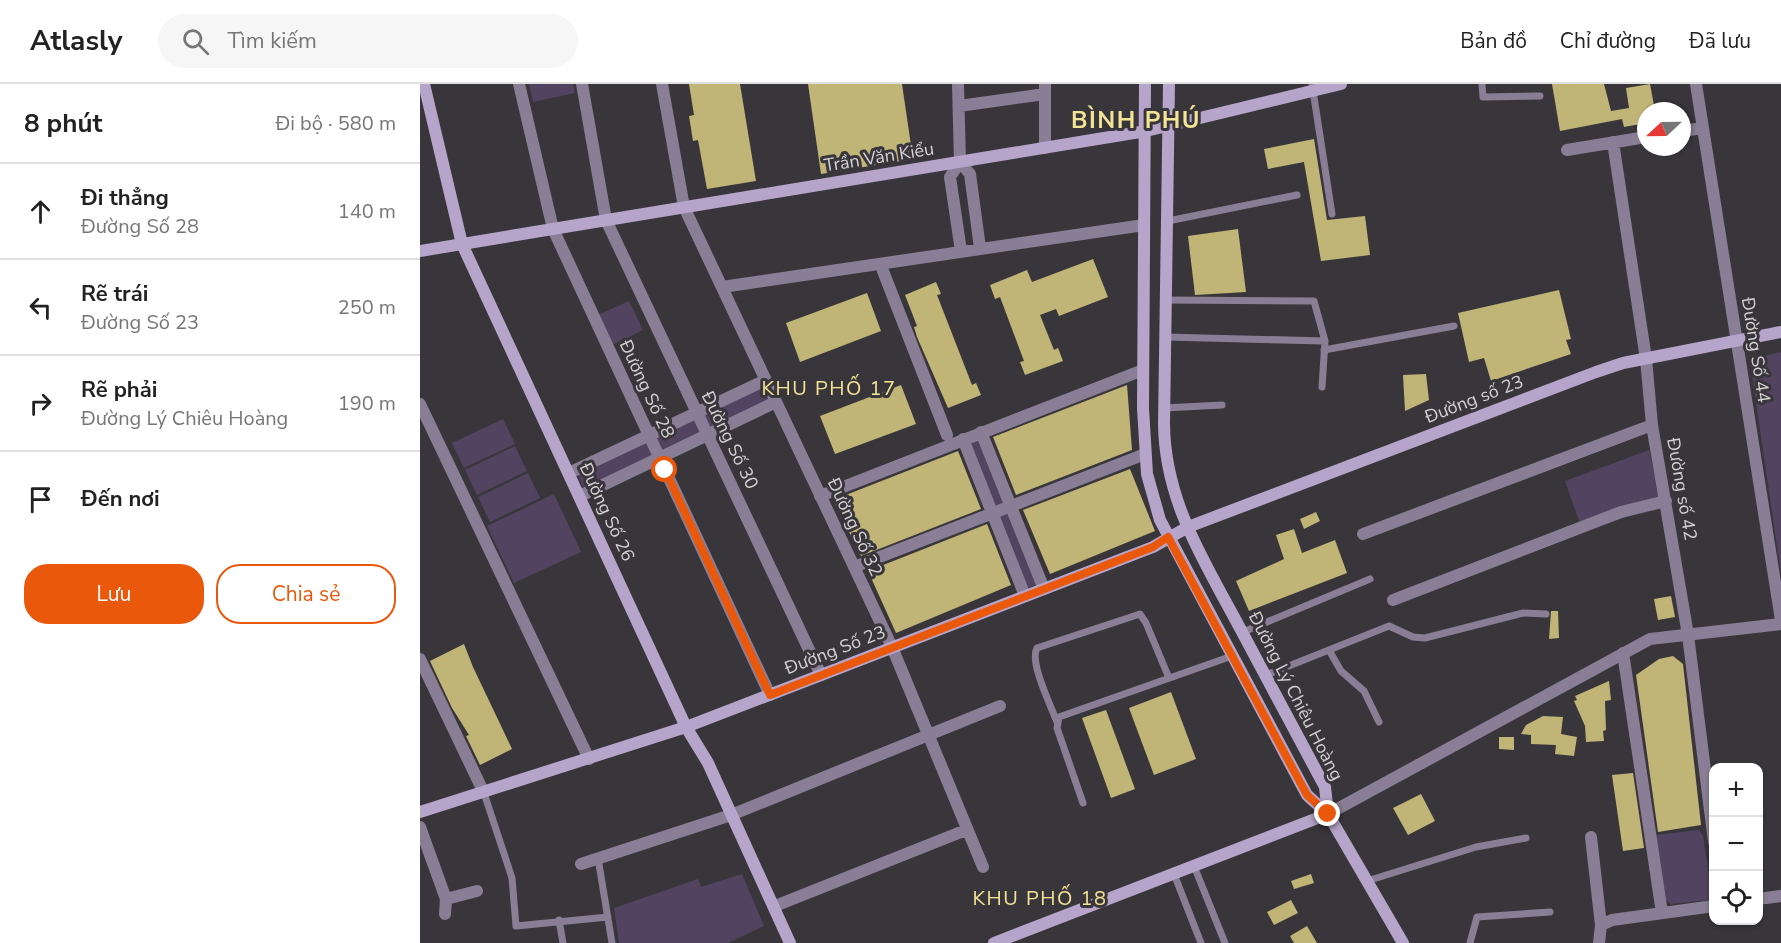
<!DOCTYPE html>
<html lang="vi">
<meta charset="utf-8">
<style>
body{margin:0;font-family:"Nunito Sans",sans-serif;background:#f6f6f6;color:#222}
.controls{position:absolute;right:18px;bottom:18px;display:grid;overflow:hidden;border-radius:12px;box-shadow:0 2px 4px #0004}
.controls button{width:54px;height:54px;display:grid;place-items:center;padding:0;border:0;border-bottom:2px solid #e0e0e0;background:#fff;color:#222;font:30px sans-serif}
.compass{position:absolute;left:1217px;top:18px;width:54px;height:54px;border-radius:50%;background:#fff;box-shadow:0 2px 4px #0004;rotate:248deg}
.stop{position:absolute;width:18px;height:18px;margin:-14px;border:4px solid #ea580c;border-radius:50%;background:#fff}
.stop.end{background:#ea580c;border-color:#fff;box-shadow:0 2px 6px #0008}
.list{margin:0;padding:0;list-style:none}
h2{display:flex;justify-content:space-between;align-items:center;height:78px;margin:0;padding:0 24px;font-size:26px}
h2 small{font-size:20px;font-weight:400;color:#767676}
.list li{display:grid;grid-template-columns:39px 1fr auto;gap:18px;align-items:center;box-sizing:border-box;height:96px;padding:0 24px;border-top:2px solid #e0e0e0}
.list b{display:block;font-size:22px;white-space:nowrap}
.list p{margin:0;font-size:20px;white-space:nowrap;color:#767676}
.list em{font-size:20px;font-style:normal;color:#767676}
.actions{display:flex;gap:12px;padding:18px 24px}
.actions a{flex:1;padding:14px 0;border:2px solid #ea580c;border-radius:24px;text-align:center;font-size:21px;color:#ea580c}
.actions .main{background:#ea580c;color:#fff}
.icon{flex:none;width:33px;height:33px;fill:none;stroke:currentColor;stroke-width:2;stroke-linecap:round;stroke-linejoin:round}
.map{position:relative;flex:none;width:1361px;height:859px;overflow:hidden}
header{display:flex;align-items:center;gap:36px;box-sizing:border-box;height:84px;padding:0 30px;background:#fff;border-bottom:2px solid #e0e0e0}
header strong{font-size:28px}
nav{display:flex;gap:33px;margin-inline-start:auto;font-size:21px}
.search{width:420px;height:54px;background:#f6f6f6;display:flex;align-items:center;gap:15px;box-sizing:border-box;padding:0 21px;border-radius:33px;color:#767676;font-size:22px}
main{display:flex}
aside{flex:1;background:#fff}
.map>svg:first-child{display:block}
.green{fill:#524360}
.building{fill:#c0b476}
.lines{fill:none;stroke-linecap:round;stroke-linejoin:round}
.lane{stroke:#897e95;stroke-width:7}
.street{stroke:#897e95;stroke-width:12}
.secondary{stroke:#b7a4ca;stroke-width:12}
.route{stroke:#ea580c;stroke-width:8}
.labels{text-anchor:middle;stroke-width:6;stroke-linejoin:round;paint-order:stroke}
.street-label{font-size:18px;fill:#d4d2d5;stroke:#39363b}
.neighbourhood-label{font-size:20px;letter-spacing:1.5px;fill:#f4e496;stroke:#39363b}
.district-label{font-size:24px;font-weight:bold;letter-spacing:1.5px;fill:#f4e496;stroke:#39363b}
</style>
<header>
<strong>Atlasly</strong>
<div class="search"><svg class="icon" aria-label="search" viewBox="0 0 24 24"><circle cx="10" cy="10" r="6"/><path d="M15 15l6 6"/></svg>Tìm kiếm</div>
<nav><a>Bản đồ</a><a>Chỉ đường</a><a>Đã lưu</a></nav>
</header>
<main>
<aside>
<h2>8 phút<small>Đi bộ · 580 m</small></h2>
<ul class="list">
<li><svg class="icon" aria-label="ahead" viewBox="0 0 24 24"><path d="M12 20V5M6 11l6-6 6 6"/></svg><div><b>Đi thẳng</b><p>Đường Số 28</p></div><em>140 m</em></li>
<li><svg class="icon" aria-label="left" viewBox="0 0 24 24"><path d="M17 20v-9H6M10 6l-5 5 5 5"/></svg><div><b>Rẽ trái</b><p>Đường Số 23</p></div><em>250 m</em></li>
<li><svg class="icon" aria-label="right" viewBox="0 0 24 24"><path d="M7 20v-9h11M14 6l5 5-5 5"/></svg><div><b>Rẽ phải</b><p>Đường Lý Chiêu Hoàng</p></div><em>190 m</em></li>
<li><svg class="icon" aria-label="arrive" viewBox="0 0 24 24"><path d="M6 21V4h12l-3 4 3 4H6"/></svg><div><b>Đến nơi</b></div></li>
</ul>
<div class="actions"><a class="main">Lưu</a><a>Chia sẻ</a></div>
</aside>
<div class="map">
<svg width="1361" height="859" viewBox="0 0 1361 859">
<rect width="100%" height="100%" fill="#39363b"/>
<!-- green -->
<path class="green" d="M109,0H153L155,9L113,18Z
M209,217L223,246L190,262L176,232Z
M1361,268V489L1331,284L1335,274Z
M344,301L350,316L289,345L282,330Z
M274,334L282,349L241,369L234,353Z
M83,335L95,360L44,384L32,359Z
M559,353L585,419L574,424L548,357Z
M227,357L234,372L164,405L157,389Z
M95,362L107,387L57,411L45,386Z
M1229,366L1241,421L1163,448L1145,397Z
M108,389L120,414L70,438L58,413Z
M134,410L161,468L94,499L67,442Z
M588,427L617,500L607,505L577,431Z
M1279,746L1283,752L1292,810L1289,816L1250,820L1246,816L1236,751Z
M322,790L344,842L308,859H199L194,824L278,795L281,803Z"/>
<!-- building -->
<path class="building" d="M269,0H320L336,97L287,105L278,56L273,57L269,32L274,31Z
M388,0H482L493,75L401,90Z
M1132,0H1184L1191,27L1209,24L1206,4L1230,0L1235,27H1226V39L1204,43L1202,35L1140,47Z
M894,55L907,136L945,132L950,171L901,177L884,78L848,85L844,65Z
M818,145L826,208L775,211L768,152Z
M673,175L688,213L639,232L636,225L620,231L634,266L638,264L643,277L605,291L600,278L604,277L580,213L575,215L570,201L607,186L612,198Z
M516,198L521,210L517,211L552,301L556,299L561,311L528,324L497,253L494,243L497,242L485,211Z
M1139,206L1151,255L1146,256L1151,270L1071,297L1064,274L1049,278L1038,229Z
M447,209L461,247L380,278L366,239Z
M1006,290L1009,316L985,327L983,291Z
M481,301L496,340L415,370L400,332Z
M707,301L712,366L596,411L573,353Z
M538,367L561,425L441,472L413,416Z
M710,385L735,447L630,490L603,426Z
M896,428L900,437L884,445L880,435Z
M567,440L591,501L476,549L448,487Z
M874,445L882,469L915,456L927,489L829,527L816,497L864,475L856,451Z
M1251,512L1255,533L1238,536L1234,515Z
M1131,527H1138L1139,554L1129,555Z
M44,560L53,583L92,665L60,681L46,652L49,651L32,624L10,577Z
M1253,572L1263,580L1281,741L1238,748L1216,591L1239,575Z
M1189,597L1191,616L1185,617L1186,646L1183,647L1184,657L1166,658L1165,642L1154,617L1157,616L1155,612Z
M751,608L776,675L734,691L709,624Z
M686,626L715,705L691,714L662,634Z
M1123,632L1143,633L1141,650L1157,653L1154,672L1135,670L1136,661L1111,660V651L1101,650L1106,641Z
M1079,653H1094V666L1079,665Z
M1213,689L1224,764L1203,767L1192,691Z
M1001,710L1015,737L988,751L973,724Z
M891,790L894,799L874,805L871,797Z
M871,816L878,829L854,841L847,828Z
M887,842L897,859H874L870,852Z"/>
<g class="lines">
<!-- lane -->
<path class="lane" d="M892,0L912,130
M1062,0L1063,13L1120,12
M748,137L877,111
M746,216L894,217L905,257L902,303
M745,253L905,257
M904,266L1034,242
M744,324L802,321
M823,548L950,495
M909,566L921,587L944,607L959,638
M846,591L969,542L993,553L1005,554L1103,529L1126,530
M637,638C631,622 609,578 617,564L720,530L726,539L749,594
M64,709L92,794L96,842L188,833
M663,719L637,644L639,633L812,572
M178,774L192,859
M774,782L805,859
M754,790L781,859
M947,797L1056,763L1106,754
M139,836L143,859
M1050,859L1057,833L1130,828"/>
<!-- street -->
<path class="street" d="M99,0L133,145L350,611
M162,0L186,136L401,591
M242,0L264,123L472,563L563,783
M538,0L540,78L550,90L560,164
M625,0V64
M1276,0L1361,536
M539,22L625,10
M1262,47L1283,44
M1193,58L1226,275L1232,341L1268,551L1294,758
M1147,66L1226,53
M540,78L530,93L541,167
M463,187L527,351
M302,203L724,141
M0,320L169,675
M561,348L624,505
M543,355L605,512
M149,389L346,296
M160,412L356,318
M400,412L723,286
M943,450L1232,341
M434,483L725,370
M973,516L1201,428L1246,417
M1203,569L1242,829
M0,575L64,709
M908,730L1230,555L1361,540
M0,743L26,815L25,830
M1171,753L1181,841L1179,859
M161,780L311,731L580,622
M26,815L57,807
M1338,815L1361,812
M355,822L546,746
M1181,841L1192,836L1294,822"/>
<!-- secondary -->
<path class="secondary" d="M4,0L42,160L266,643L288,679L370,859
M725,0L723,324L727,390L740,436L887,711L908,730L983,859
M749,0L744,340C745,419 785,478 821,546C849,598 877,650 905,703L908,730
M0,167L726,47L921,0
M0,728L266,643L733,463L768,443L1176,288L1203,279L1361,248
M574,859L908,730"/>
</g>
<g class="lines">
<!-- route -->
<path class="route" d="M245,386L350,611L733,463L748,453L887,711L908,730"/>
</g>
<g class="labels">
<!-- street labels -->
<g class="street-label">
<text transform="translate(459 73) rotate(-9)" y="6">Trần Văn Kiểu</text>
<text transform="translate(1336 266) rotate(81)" y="6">Đường Số 44</text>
<text transform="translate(227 305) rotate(65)" y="6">Đường Số 28</text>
<text transform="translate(1054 315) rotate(-21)" y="6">Đường số 23</text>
<text transform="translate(310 356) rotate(64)" y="6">Đường Số 30</text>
<text transform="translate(1262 405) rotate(80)" y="6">Đường số 42</text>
<text transform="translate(187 428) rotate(65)" y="6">Đường Số 26</text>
<text transform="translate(435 443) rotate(65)" y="6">Đường Số 32</text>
<text transform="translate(415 566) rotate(-21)" y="6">Đường Số 23</text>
<text transform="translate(876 612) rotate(63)" y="6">Đường Lý Chiêu Hoàng</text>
</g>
<!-- neighbourhood labels -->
<g class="neighbourhood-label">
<text x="409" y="311">KHU PHỐ 17</text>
<text x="620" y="821">KHU PHỐ 18</text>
</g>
<!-- district labels -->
<g class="district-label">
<text x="716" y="44">BÌNH PHÚ</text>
</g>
</g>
</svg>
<div class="controls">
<button>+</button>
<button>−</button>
<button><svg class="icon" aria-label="locate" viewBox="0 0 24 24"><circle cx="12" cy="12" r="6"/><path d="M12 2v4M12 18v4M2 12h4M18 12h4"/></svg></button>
</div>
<svg class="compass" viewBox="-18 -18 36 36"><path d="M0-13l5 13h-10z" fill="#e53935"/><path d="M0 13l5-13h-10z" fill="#767676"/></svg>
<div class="stop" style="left:245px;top:386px"></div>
<div class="stop end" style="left:908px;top:730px"></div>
</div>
</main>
